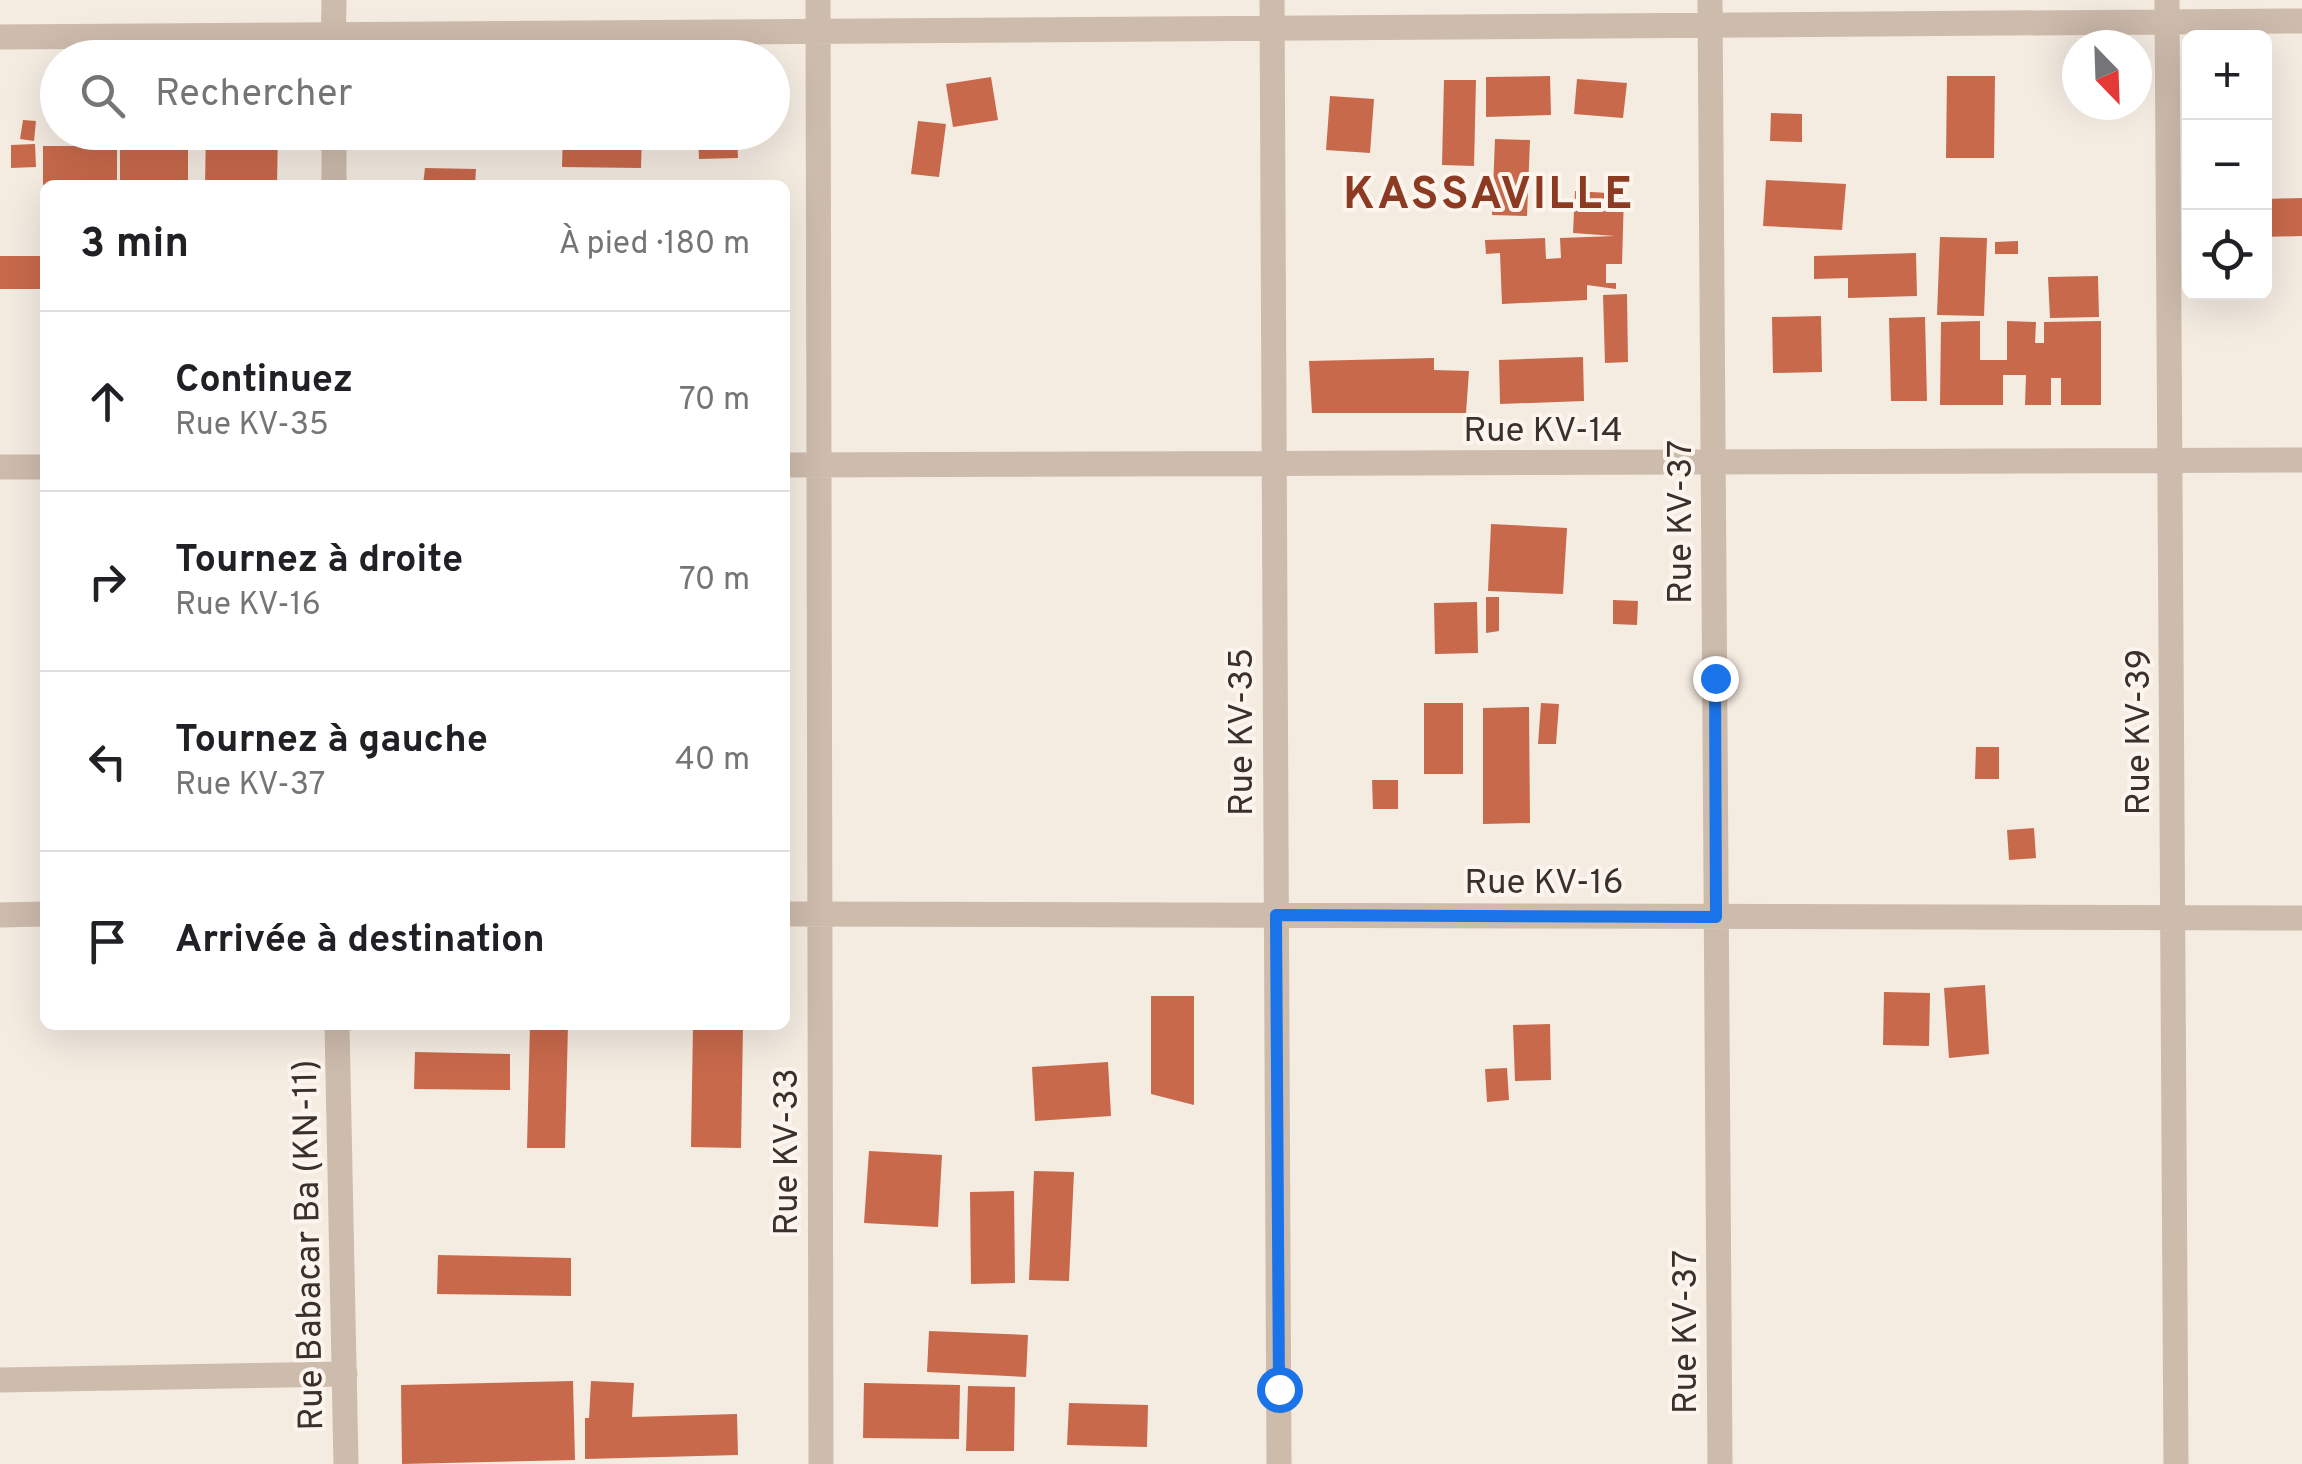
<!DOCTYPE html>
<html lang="fr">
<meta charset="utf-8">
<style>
body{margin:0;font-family:Overpass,sans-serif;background:#f6f6f6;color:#202124}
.controls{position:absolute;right:30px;top:30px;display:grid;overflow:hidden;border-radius:15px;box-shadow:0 10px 40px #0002}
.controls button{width:90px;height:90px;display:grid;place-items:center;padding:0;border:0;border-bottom:2px solid #e0e0e0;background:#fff;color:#202124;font:50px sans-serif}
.compass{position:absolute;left:2062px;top:30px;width:90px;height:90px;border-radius:50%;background:#fff;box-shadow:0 10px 40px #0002;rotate:157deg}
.stop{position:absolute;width:30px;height:30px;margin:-22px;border:8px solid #1a73e8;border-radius:50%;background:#fff}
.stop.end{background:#1a73e8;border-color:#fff;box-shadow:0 2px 10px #0008}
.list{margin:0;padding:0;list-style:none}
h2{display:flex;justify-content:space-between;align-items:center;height:130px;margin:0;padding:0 40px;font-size:42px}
h2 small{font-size:32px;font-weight:400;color:#757577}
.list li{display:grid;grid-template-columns:65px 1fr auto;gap:30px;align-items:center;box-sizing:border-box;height:180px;padding:0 40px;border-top:2px solid #e0e0e0}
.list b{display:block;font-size:38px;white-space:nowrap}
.list p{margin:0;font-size:32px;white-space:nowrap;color:#757577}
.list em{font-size:32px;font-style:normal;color:#757577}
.icon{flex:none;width:55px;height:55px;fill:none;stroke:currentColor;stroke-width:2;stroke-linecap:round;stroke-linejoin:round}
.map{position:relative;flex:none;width:2302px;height:1464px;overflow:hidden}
.search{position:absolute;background:#fff;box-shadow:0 10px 40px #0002;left:40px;top:40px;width:750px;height:110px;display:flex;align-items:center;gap:25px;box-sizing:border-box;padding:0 35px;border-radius:55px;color:#757577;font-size:38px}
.panel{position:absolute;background:#fff;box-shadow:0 10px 40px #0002;left:40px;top:180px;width:750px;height:850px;border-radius:15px}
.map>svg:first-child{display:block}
.building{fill:#c8694b}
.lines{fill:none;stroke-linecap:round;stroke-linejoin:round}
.minor{stroke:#cdbbac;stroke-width:25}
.tertiary{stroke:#cdbbac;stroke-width:25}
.route{stroke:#1a73e8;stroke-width:12}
.labels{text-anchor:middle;stroke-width:8;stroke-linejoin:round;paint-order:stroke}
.street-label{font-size:35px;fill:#3b302b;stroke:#fbf5ee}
.district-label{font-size:45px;font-weight:bold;letter-spacing:2.5px;fill:#8c3b22;stroke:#fbf5ee}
</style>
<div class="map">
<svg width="2302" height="1464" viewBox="0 0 2302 1464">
<rect width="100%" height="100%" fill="#f4ebe1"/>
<!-- building -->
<path class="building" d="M1550,76L1551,115L1486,117V77Z
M1947,76H1995L1994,158H1946Z
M991,77L998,120L953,127L946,84Z
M1577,79L1627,83L1623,118L1574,114Z
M1444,80H1476L1474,166L1442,165Z
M1330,96L1374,99L1370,153L1326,150Z
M1771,113L1802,114V142L1770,141Z
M23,120L36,121L34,141L20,139Z
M918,121L946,124L939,177L911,174Z
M206,132H278L277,185H205Z
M563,132H642L641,168L562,167Z
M698,132H737L738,158L699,159Z
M120,133H188V185H120Z
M1495,139L1530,140L1527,216L1492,215Z
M35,144L36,167L11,168V145Z
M43,146H117V185H43Z
M425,168L476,169L475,185H423Z
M1766,180L1846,184L1842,230L1763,226Z
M1575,191L1624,194L1622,264H1606V283H1616V289L1587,285V300L1502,304L1500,253L1486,254L1485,240L1545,238L1546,259L1561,258L1560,238L1615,236L1573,233Z
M2302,198V236L2264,237V199Z
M1940,237L1987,238L1984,316L1937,315Z
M2018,241V254H1995V242Z
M1916,253L1917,296L1848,298V278L1814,279V256Z
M0,256H45V289H0Z
M2098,276L2099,317L2050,318L2048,277Z
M1627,294L1628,362L1605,363L1603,295Z
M1821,316L1822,372L1773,373L1772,317Z
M1925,317L1927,401H1891L1889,318Z
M1980,321V360H2007V321L2036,322L2035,343H2044V322L2101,321V405H2061V378H2051V405H2025L2026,375H2003V405H1940L1941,322Z
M1583,357L1584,401L1500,404L1499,360Z
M1434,358V370L1469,371L1466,413H1312L1309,361Z
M1491,524L1567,528L1563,594L1488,591Z
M1486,597H1499V631L1486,633Z
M1613,600L1638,601L1637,625L1613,624Z
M1477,602L1478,653L1435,654L1434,603Z
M1424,703H1463V774H1424Z
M1541,703L1559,704L1556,744H1538Z
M1529,707L1530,823L1483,824V708Z
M1976,747H1999V779H1975Z
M1372,780H1398V809H1373Z
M2034,828L2036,858L2009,860L2007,830Z
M1985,985L1989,1054L1949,1058L1944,988Z
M1884,992L1930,993L1929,1046L1883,1045Z
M1151,996H1194V1105L1151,1094Z
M1550,1024L1551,1080L1515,1081L1513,1025Z
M530,1025H568L565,1148H527Z
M693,1025H743L741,1148L691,1147Z
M415,1052L510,1054V1090L414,1089Z
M1108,1062L1111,1116L1035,1121L1032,1067Z
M1507,1068L1509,1100L1487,1102L1485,1069Z
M869,1151L942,1155L938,1227L864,1223Z
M1034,1171L1074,1172L1069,1281L1029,1280Z
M1014,1191L1015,1283L971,1284L970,1192Z
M438,1255L571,1258V1296L437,1294Z
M929,1331L1028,1335L1026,1377L927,1372Z
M573,1381L575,1460L402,1464L401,1385Z
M591,1381L634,1383L632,1417L737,1414L738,1455L585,1459V1418H589Z
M864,1383L960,1385L959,1439L863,1438Z
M968,1386L1015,1387L1014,1451H966Z
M1069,1403L1148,1405L1147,1447L1067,1445Z"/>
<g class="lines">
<!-- minor -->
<path class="minor" d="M818,0L821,1464
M1272,0L1279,1464
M1710,0L1720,1464
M2167,0L2176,1464
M0,37L2302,21
M785,465L2302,460
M0,467H45
M785,914L2302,918
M0,915L45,914
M0,1380L345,1374"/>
<!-- tertiary -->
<path class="tertiary" d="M333,58L334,0
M334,132V185
M337,1025L346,1464"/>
</g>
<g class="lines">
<!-- route -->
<path class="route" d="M1279,1389L1276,915L1716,917L1715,678"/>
</g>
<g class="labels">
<!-- street labels -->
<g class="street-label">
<text x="1543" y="441">Rue KV-14</text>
<text transform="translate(1679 522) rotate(-90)" y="12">Rue KV-37</text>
<text transform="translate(1240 732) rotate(-90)" y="12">Rue KV-35</text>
<text transform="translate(2137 732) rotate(-90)" y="12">Rue KV-39</text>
<text x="1544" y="893">Rue KV-16</text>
<text transform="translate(785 1152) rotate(-90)" y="12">Rue KV-33</text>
<text transform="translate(307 1245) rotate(-91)" y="12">Rue Babacar Ba (KN-11)</text>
<text transform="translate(1684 1332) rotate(-90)" y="12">Rue KV-37</text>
</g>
<!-- district labels -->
<g class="district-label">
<text x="1489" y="208">KASSAVILLE</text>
</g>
</g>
</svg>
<div class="controls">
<button>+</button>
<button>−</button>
<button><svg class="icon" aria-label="locate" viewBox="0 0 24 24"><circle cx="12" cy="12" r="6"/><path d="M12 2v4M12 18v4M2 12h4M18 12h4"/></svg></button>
</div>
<svg class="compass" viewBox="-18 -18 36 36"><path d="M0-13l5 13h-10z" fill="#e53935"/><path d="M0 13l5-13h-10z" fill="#757577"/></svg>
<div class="stop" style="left:1279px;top:1389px"></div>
<div class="stop end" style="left:1715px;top:678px"></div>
<div class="search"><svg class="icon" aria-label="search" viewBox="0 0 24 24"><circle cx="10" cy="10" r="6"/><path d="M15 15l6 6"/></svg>Rechercher</div>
<section class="panel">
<h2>3 min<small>À pied · 180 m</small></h2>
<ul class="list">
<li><svg class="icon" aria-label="ahead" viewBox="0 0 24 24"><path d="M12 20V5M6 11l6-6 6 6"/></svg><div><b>Continuez</b><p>Rue KV-35</p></div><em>70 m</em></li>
<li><svg class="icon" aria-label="right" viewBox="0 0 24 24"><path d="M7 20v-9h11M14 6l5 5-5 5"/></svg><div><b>Tournez à droite</b><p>Rue KV-16</p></div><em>70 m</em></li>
<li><svg class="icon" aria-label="left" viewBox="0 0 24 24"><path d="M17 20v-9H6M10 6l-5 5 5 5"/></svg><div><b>Tournez à gauche</b><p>Rue KV-37</p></div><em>40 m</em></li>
<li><svg class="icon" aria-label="arrive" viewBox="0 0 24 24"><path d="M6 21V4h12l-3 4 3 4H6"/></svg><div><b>Arrivée à destination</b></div></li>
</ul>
</section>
</div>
